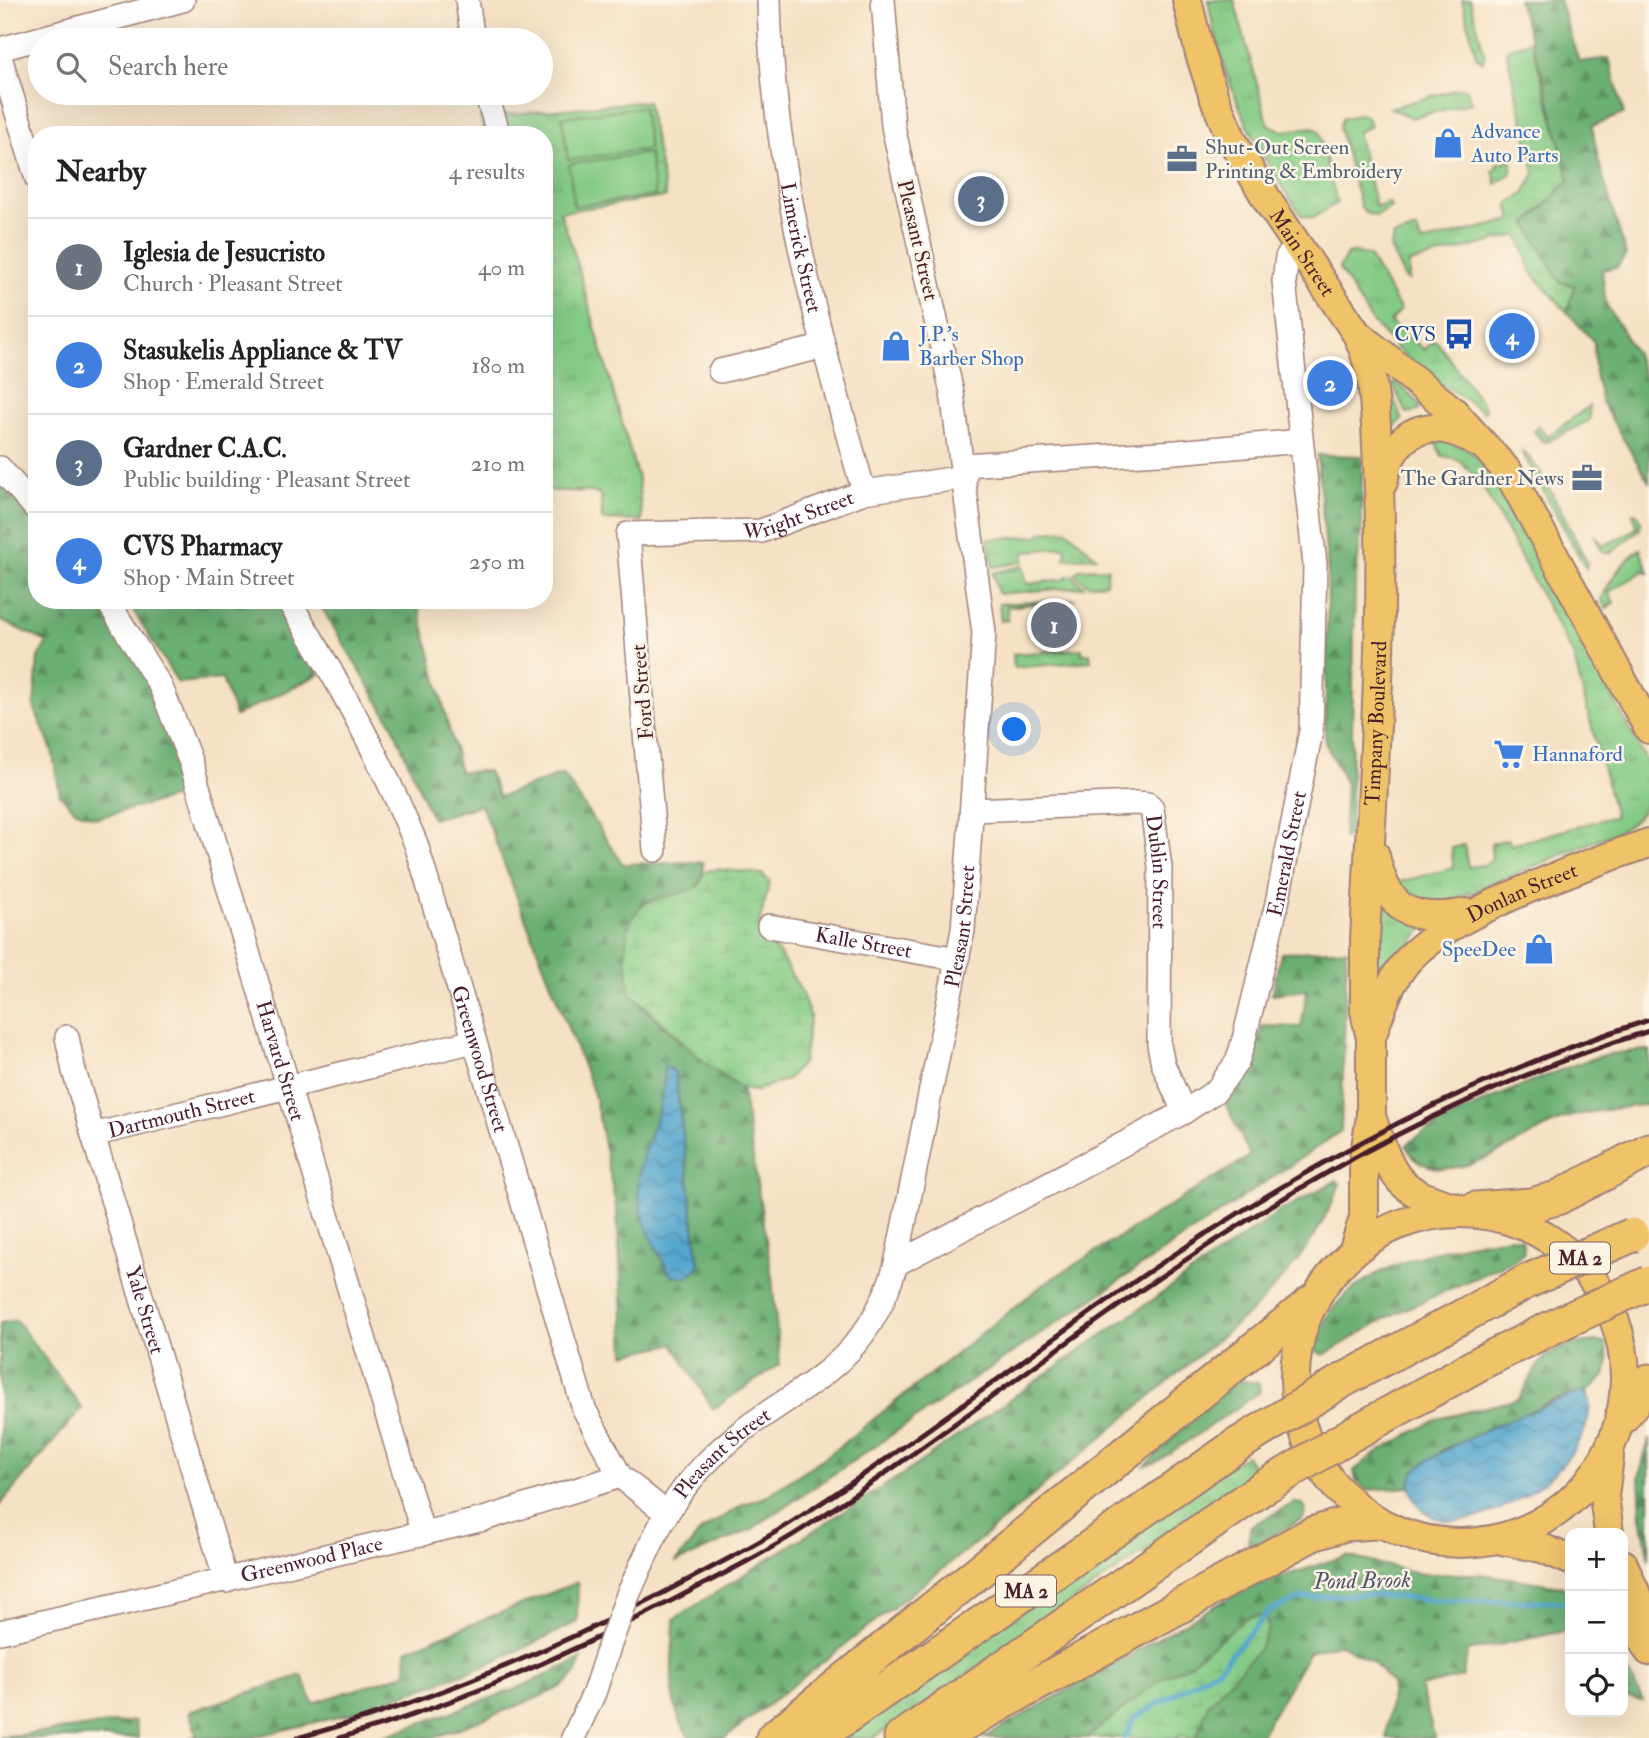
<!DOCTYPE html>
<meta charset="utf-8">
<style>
body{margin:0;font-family:"IM FELL Double Pica",serif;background:#f6f6f6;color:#222}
.controls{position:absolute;right:21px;bottom:21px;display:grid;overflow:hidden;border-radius:14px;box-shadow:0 7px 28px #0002}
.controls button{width:63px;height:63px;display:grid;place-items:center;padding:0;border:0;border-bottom:2px solid #e0e0e0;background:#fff;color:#222;font:35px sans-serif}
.you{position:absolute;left:1015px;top:730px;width:24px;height:24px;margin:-18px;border:5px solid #fff;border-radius:50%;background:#1a73e8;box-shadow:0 0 0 10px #1a73e833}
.badge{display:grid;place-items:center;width:46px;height:46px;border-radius:50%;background:#0b8043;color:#fff;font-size:23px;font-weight:700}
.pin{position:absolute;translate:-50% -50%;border:4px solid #fff;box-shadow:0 2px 7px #0006}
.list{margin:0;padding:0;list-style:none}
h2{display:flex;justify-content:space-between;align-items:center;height:91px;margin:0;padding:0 28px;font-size:30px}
h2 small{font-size:23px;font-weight:400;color:#767676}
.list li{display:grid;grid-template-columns:46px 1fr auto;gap:21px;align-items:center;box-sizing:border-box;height:98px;padding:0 28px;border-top:2px solid #e0e0e0}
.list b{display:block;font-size:26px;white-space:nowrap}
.list p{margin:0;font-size:23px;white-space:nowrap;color:#767676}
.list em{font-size:23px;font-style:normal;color:#767676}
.icon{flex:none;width:38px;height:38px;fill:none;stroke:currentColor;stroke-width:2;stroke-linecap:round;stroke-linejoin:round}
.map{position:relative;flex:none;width:1649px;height:1738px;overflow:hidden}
.search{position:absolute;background:#fff;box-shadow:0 7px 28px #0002;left:28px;top:28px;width:525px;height:77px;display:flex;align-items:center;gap:18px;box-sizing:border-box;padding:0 24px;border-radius:38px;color:#767676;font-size:26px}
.panel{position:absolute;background:#fff;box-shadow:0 7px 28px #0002;left:28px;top:126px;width:525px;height:483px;border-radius:28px}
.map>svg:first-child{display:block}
.grass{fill:url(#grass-tufts);stroke:#677558;stroke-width:2}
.forest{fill:url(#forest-firs);stroke:#5a674f;stroke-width:2;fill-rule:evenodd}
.wetland{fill:url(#wetland-marsh);stroke:#677558;stroke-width:2}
.pitch{fill:#84cb86;stroke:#677558;stroke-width:2}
.water{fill:url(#water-waves);stroke:#4e627c;stroke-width:2}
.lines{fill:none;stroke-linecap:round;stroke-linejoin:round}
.stream{stroke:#53a6ce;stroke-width:5}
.minor-casing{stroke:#a08078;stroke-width:26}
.major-casing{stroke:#a08078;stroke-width:32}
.highway-casing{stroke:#a08078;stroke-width:37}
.minor{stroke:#fff;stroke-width:23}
.major{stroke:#f0c369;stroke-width:28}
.highway{stroke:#f0c369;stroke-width:33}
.rail{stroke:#4a1f2b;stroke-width:5}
.minor-bridge-casing{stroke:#a08078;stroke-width:26;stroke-linecap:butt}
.highway-bridge-casing{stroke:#a08078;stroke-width:37;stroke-linecap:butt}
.minor-bridge{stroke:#fff;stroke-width:23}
.highway-bridge{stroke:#f0c369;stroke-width:33}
.labels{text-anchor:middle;stroke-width:5;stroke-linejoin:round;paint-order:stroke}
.shield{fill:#fcf5e5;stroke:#7f5f63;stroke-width:2}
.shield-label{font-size:19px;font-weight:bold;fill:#4a1f2b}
.shop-label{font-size:21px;fill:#366cbe;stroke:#fcf5e5;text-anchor:start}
.service-label{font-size:21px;fill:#4e5e75;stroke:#fcf5e5;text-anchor:start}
.street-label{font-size:21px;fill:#4a1f2b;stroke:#fcf5e5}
.transit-label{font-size:21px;fill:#164399;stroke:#fcf5e5;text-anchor:end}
.water-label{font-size:23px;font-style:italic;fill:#4e556c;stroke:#fcf5e5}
</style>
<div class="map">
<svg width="1649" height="1738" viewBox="0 0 1649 1738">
<defs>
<pattern id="grass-tufts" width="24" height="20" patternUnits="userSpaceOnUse" patternTransform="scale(1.75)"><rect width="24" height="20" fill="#84cb86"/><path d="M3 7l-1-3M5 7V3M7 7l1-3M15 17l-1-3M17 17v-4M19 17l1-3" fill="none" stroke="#74ae74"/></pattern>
<pattern id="forest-firs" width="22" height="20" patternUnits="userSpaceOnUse" patternTransform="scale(1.75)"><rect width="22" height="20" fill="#6baf73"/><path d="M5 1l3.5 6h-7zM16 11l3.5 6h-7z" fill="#5a8e5f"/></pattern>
<pattern id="wetland-marsh" width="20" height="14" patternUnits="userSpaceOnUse" patternTransform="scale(1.75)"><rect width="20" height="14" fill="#84cb86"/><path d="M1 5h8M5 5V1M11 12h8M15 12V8" fill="none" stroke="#74ae74"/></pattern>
<pattern id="water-waves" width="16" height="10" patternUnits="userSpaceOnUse" patternTransform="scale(1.75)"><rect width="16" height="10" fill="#53a6ce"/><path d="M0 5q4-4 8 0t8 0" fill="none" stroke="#4787a7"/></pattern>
</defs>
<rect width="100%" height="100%" fill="#fcf5e5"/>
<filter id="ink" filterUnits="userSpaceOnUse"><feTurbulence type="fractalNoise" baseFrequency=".0143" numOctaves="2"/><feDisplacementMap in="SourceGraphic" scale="14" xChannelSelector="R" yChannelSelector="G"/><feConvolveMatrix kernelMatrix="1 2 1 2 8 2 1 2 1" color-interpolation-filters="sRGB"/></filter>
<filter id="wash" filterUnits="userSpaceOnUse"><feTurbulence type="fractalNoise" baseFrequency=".00686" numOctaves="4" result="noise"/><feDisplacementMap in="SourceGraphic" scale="28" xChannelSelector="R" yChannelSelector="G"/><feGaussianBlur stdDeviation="1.57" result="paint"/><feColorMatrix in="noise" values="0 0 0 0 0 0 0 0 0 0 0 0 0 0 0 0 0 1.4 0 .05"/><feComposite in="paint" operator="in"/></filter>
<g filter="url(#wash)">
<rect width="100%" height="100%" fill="#f5e1c5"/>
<!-- grass -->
<path class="grass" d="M1208,0H1234L1268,124L1282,131L1313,127L1319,131L1337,203L1313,218L1301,215C1255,151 1221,78 1208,0Z
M1462,0H1470L1485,55L1483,61L1477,58Z
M1531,40L1570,180L1527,224L1560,282L1575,286L1567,312L1532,273L1518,235L1409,263V280L1405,279L1390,248L1394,236L1417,229L1421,243L1512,220L1508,204L1523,195L1535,173L1506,50Z
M1460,88L1467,90L1471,103L1411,118L1390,108Z
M647,101L666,197L560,212L573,249L638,479L642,521L602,520L601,495L592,492L544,490V135H484L480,117Z
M1359,114L1366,116L1371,126L1357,132L1376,207L1389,203L1391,207L1377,216L1365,213L1361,207L1339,128L1342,119Z
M1512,159L1511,173L1496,184L1493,170L1497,168L1496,164Z
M1356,252L1369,256L1399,307L1400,311L1390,322L1425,350L1432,341L1437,342L1486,409L1484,412L1421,370L1397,349L1372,322L1339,269L1347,254Z
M1392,383H1398L1420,404L1419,410L1409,414L1406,412Z
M1388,384L1402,419L1391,431L1387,430L1385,385Z
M1589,406L1590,420L1547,442L1542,441L1534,431L1539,426L1547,437Z
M1453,438L1482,461L1518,518L1649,766C1649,800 1649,814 1619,831L1443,904L1421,905L1395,883L1453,868L1452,848L1464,845L1468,867L1484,865L1492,860L1491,844L1508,839L1511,845L1615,816L1573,655L1482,485C1470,471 1462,457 1442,456L1435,442L1427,444L1425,440Z
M1522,452C1537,457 1577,543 1587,562L1586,568Z
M1633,513L1637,514L1641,520L1640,529L1611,553H1603L1594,534L1604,546L1637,528Z
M1067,530L1096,557L1065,559L1066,549L1063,547L1024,552L1023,562L993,567L988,539L1037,536L1044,532Z
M1640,549L1649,573L1644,571L1609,592L1614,603L1606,608L1601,600C1611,579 1621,563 1640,549Z
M1023,566L1027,584L1066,579V576L1072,575L1084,587L998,594L993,573Z
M1108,568L1106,583L1088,585L1075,574L1080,569Z
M1076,599L1007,607L1008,620L1001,621L999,604Z
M1082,649V654L1090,653L1091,661L1014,668L1013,654Z
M1382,901L1425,926L1381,982H1372L1374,902Z
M1246,1455L1257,1474L874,1738H841Z"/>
<!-- forest -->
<path class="forest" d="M1518,0H1559L1579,62L1609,58L1624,114L1592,126L1598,159L1626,255L1617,267L1602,270L1606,304L1636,354L1649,390V482L1602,403L1595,373L1594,342L1567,312L1575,286L1560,282L1527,224L1569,180L1543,77Z
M1317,455L1362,456V526L1355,584L1350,837H1343L1346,784L1325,742L1328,573Z
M0,478L37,521V600H98L143,667L191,793L97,818L76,811L60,795L52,750L34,707L38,657L47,642L0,620Z
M127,600H278L320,674L235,716L222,679L178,683Z
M317,600H413L419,609L460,772L488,771L499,797L563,774L623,864L703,862C706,898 676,896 649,901L646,1010L705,1063L742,1089L772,1277L780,1364L713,1409L673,1344L625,1354L617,1211L594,1094L481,805L432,819L392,724ZM664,1067L671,1068L675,1073L699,1265L639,1171L666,1091Z
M1347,949L1341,1131L752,1529L675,1563L701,1531L744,1504L765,1497L831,1453L1045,1283L1250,1156L1226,1105L1245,1082L1262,1026L1301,1027L1307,990L1272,994L1281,953Z
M1649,1050V1104C1623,1108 1594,1110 1569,1117C1526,1131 1439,1205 1406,1146C1423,1125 1569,1064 1601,1056C1616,1052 1634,1051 1649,1050Z
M1337,1180L1340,1184C1318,1238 1296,1266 1255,1308L986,1535L725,1738H690C664,1704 673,1660 674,1619L906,1472L1280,1211Z
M1510,1237L1522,1239L1524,1252L1515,1260L1390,1316L1324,1355L1315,1351C1325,1270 1445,1246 1510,1237Z
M16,1320L82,1408L0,1505V1323Z
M1594,1341L1605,1343L1609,1360L1605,1376L1587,1391L1553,1400L1475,1438L1445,1448L1412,1476L1410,1487L1366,1490L1356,1481L1354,1471L1373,1455L1437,1419L1519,1399C1541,1359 1544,1346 1594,1341Z
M1239,1380L1259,1383L1260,1392L1155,1463L1145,1466L1204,1405Z
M1649,1439V1560L1641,1517L1639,1477Z
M1294,1503L1303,1504L1306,1509L1303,1519L1254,1545L1248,1541L1251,1526Z
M1346,1556L1422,1574H1481L1561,1586L1570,1593V1667L1565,1631L1468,1651L1462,1677L1420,1687L1435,1738H1386L1392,1684L1373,1662L1339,1644L1309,1652L1259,1738H1196L1208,1704L1259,1648L1269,1627L1264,1616L1247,1617L1189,1665L1162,1678L1087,1738H983L1246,1588Z
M578,1582L577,1622L488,1665L350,1714L250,1738H189L197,1736L189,1712L302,1675L313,1703L407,1673L406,1650Z
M581,1659L576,1674L561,1687L537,1698L434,1738H379L516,1689Z
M1623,1662L1643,1701L1623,1697Z
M135,1721L138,1738H0V1737Z"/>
<!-- wetland -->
<path class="wetland" d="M716,869L762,874L770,882L759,923L763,935L780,955L801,991L810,1016L803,1062L788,1079L755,1091L742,1089L705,1063L630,992C627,965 616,914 651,901C667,895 683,895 699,886L704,872Z
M1264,1616L1269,1627L1259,1649L1208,1704L1196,1738H1087L1162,1678L1189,1665L1247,1617Z"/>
<!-- pitch -->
<path class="pitch" d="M643,107L649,149L568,160L562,117Z
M649,153L655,196L574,206L569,164Z"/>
<!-- water -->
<path class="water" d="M664,1066L675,1072L699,1266L688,1277L671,1276C653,1244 632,1208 640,1170C647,1132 667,1107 664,1066Z
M1587,1391C1595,1416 1582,1439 1567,1459C1543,1491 1454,1548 1419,1506C1413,1498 1408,1487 1412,1476C1421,1453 1558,1398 1587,1391Z"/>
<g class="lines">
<!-- stream -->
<path class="stream" d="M1125,1738L1134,1718L1219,1668L1269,1611L1302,1598L1360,1594L1434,1600L1570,1602"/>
</g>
</g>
<g filter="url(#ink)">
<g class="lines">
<!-- minor casing -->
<g class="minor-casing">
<g id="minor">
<path d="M467,0L473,40"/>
<path id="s1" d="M769,0C772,169 818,330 864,492"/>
<path d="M0,49L183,0"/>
<path d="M0,57L37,179"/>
<path d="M486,93L499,135"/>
<path d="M720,371L822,347"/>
<path d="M963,465L1176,452L1301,441"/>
<path d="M0,468L37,510"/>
<path id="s2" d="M107,600L161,687L191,763L423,1534"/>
<path id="s3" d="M288,600C337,678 381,759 416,844L584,1409L620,1476L665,1512"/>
<path id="s4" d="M973,810L1136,803L1148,804L1152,808L1160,867L1159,1045L1163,1064L1184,1112"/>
<path id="s5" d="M655,850L628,534L761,531L864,492L965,477"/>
<path id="s6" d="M769,926L958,959"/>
<path id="s7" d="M67,1037L74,1071L226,1581"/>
<path id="s8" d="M93,1135L474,1041"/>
<path id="s9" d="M896,1264L1184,1112L1216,1091L1237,1062L1243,1043L1277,903L1311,731L1315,565L1284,281L1287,257L1298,247"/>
<path id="s10" d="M628,1595C652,1542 665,1505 706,1463C782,1385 861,1385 896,1264L963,930L984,633L952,393L893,126L883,0"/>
<path id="s11" d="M0,1632L484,1519L620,1476"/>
<path d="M573,1738L594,1693L610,1644"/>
</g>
</g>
<!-- major casing -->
<g class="major-casing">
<g id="major">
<path id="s12" d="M1187,0L1200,54L1214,97L1232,140L1271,206L1357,334L1453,411L1508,472L1649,729"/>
<path d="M1383,482C1393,429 1431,414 1476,442"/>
<path d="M1375,855C1387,911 1411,923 1466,913"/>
<path id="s13" d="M1373,1032C1382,1006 1390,980 1408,960C1447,914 1589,863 1649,843"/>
<path d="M1373,1122C1393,1179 1396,1191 1458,1208"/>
<circle cx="1460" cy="1378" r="165"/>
<path id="s14" d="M1353,1252L1364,1218V1160L1371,1116V1039L1365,1011V941C1372,783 1386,622 1378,464C1375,420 1377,374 1357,334"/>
<path d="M1609,1533L1604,1496L1609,1457"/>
<path d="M1502,1540L1542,1548L1570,1560"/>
<path d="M1623,1564L1649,1623"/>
<path d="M1624,1609L1649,1651"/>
</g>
</g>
<!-- highway casing -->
<g class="highway-casing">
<path id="highway" d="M1475,1209L1531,1205L1557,1198L1649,1150
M1340,1382L1528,1281
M1622,1417L1649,1381
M1354,1433L1484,1361L1563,1322
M773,1738L1312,1302
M816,1738L1237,1445
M901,1738L1264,1487
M938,1738L1312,1534L1345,1524L1375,1522"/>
</g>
<!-- minor -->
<use href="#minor" class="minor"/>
<!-- major -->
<use href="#major" class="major"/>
<!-- highway -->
<use href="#highway" class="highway"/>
<!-- rail -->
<path class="rail" d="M297,1738C425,1704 545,1653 663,1593C708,1569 756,1546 798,1518C937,1429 1066,1324 1204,1235C1343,1145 1491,1070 1649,1020
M339,1738C453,1706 560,1658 665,1604C712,1580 760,1556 804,1528C943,1438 1072,1333 1210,1244C1347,1155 1493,1079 1649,1031"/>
<!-- minor-bridge casing -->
<g class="minor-bridge-casing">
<path id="minor-bridge" d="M610,1644L628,1595"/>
</g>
<!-- highway-bridge casing -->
<g class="highway-bridge-casing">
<path id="highway-bridge" d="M1528,1281L1632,1235
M1563,1322L1649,1283
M1237,1445L1340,1382
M1264,1487L1354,1433"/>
</g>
<!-- minor-bridge -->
<use href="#minor-bridge" class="minor-bridge"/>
<!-- highway-bridge -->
<use href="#highway-bridge" class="highway-bridge"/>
</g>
</g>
<!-- icons -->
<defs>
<g id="shop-bare" transform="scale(2.415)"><path d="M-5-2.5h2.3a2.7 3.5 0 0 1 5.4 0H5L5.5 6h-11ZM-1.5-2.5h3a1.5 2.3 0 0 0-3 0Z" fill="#3f7fe0" stroke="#fcf5e5" stroke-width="2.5" paint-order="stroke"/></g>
<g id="office-bare" transform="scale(2.415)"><path d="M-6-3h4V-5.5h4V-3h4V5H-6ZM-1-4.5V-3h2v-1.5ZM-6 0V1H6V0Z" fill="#5c6f8a" stroke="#fcf5e5" stroke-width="2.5" paint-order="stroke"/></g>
<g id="bus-bare" transform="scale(2.415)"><path d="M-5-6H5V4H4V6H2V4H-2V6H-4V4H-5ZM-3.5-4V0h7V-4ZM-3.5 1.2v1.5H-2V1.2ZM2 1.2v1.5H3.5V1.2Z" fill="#1a4fb4" stroke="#fcf5e5" stroke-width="2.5" paint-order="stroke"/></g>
<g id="supermarket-bare" transform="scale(2.415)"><path d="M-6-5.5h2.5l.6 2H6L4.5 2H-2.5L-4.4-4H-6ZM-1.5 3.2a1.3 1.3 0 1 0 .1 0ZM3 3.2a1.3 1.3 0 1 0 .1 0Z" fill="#3f7fe0" stroke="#fcf5e5" stroke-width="2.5" paint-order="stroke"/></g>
</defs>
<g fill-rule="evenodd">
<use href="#shop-bare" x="1448" y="143"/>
<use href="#office-bare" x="1182" y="159"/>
<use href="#bus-bare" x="1459" y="334"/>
<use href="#shop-bare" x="896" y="346"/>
<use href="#office-bare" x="1587" y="478"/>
<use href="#supermarket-bare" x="1509" y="754"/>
<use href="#shop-bare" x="1539" y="949"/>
</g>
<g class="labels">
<!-- shield labels -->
<g class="shield">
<rect x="1550" y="1242.5" width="60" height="31" rx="5"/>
<rect x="996" y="1575.5" width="60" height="31" rx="5"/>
</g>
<g class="shield-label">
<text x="1580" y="1265">MA 2</text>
<text x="1026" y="1598">MA 2</text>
</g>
<!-- shop labels -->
<g class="shop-label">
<text x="1471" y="138">Advance<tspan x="1471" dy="24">Auto Parts</tspan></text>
<text x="919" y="341">J.P.'s<tspan x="919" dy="24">Barber Shop</tspan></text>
<text x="1532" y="761">Hannaford</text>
<text x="1516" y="956" text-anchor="end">SpeeDee</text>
</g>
<!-- service labels -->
<g class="service-label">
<text x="1205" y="154">Shut-Out Screen<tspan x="1205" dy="24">Printing &amp; Embroidery</tspan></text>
<text x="1564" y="485" text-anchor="end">The Gardner News</text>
</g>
<!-- street labels -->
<g class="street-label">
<text transform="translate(918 240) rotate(77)" y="7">Pleasant Street</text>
<text dy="7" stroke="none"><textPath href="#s1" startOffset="250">Limerick Street</textPath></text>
<text dy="7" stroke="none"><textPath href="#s12" startOffset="280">Main Street</textPath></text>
<text dy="7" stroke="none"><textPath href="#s5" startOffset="490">Wright Street</textPath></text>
<text transform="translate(642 692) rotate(-95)" y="7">Ford Street</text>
<text dy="7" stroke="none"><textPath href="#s14" startOffset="532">Timpany Boulevard</textPath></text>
<text dy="7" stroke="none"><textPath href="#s9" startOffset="614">Emerald Street</textPath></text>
<text dy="7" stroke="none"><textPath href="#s4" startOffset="245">Dublin Street</textPath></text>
<text dy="7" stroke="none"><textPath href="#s13" startOffset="214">Donlan Street</textPath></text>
<text dy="7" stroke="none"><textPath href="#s10" startOffset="780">Pleasant Street</textPath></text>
<text dy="7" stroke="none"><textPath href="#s6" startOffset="96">Kalle Street</textPath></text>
<text dy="7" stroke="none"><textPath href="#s3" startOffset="500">Greenwood Street</textPath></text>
<text dy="7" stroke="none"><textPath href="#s2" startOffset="495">Harvard Street</textPath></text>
<text dy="7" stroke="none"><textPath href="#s8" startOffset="91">Dartmouth Street</textPath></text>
<text dy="7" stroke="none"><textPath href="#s7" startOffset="284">Yale Street</textPath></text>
<text dy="7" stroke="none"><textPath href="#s10" startOffset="173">Pleasant Street</textPath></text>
<text dy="7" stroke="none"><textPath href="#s11" startOffset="320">Greenwood Place</textPath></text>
</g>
<!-- transit labels -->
<g class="transit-label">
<text x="1436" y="341">CVS</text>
</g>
<!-- water labels -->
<g class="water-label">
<text transform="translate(1362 1580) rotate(-1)" y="8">Pond Brook</text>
</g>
</g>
</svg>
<div class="controls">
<button>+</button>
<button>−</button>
<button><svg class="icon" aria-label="locate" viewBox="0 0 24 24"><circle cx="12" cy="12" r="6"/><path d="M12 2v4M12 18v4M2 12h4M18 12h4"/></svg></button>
</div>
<div class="you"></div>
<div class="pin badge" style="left:1054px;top:625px;background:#6b7280">1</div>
<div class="pin badge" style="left:1330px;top:383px;background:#3f7fe0">2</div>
<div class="pin badge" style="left:981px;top:199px;background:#5c6f8a">3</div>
<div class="pin badge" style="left:1512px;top:336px;background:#3f7fe0">4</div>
<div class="search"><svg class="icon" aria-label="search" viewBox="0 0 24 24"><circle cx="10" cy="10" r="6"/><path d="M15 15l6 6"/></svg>Search here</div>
<section class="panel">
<h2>Nearby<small>4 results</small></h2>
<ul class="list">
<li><span class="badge" style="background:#6b7280">1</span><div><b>Iglesia de Jesucristo</b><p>Church · Pleasant Street</p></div><em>40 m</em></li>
<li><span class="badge" style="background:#3f7fe0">2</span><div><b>Stasukelis Appliance &amp; TV</b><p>Shop · Emerald Street</p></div><em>180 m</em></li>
<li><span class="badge" style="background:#5c6f8a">3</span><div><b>Gardner C.A.C.</b><p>Public building · Pleasant Street</p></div><em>210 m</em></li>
<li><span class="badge" style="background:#3f7fe0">4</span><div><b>CVS Pharmacy</b><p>Shop · Main Street</p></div><em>250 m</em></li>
</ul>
</section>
</div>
